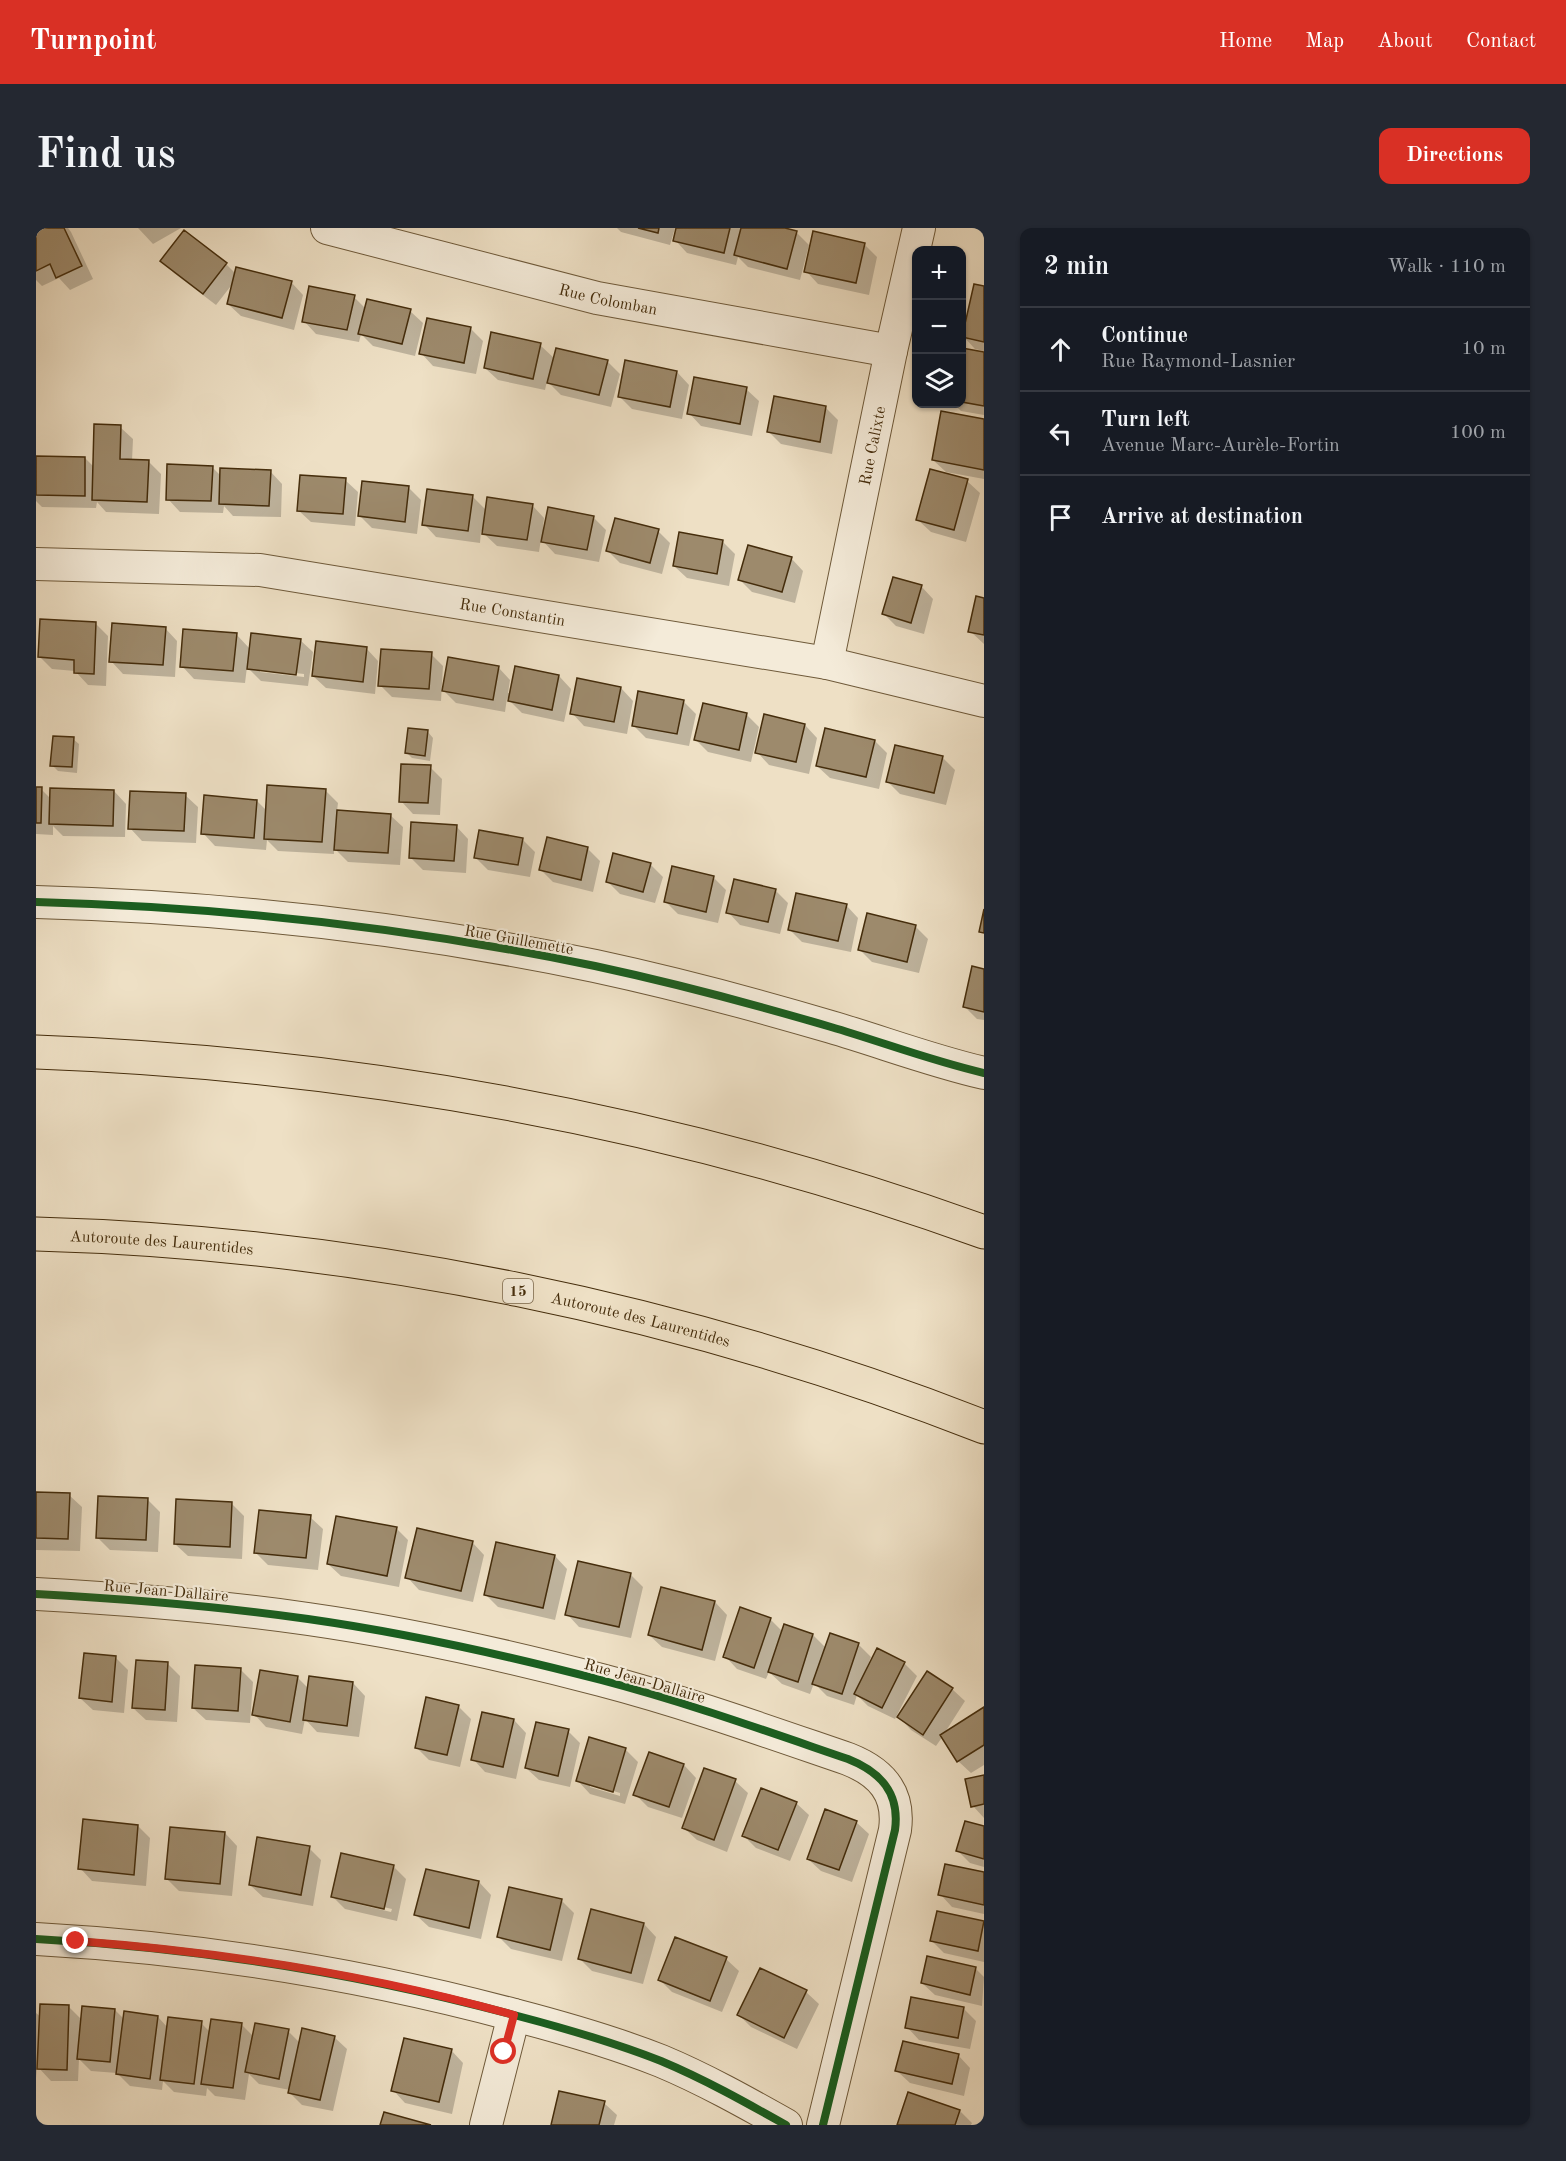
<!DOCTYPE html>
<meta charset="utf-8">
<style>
body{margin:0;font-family:"Old Standard TT",serif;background:#242831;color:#f1f3f6}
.controls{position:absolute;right:18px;top:18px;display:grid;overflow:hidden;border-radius:12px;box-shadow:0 2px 4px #0004}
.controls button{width:54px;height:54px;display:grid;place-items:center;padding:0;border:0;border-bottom:2px solid #363941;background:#171b24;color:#f1f3f6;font:30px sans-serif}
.stop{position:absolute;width:18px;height:18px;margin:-14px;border:4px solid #d93025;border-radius:50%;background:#fff}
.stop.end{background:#d93025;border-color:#fff;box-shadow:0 2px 6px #0008}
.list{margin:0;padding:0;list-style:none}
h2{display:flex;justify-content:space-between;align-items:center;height:78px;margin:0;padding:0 24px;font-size:26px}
h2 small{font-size:20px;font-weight:400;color:#9ea1a6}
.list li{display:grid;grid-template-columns:39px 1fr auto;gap:18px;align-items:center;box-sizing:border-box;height:84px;padding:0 24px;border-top:2px solid #363941}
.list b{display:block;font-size:22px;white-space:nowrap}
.list p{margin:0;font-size:20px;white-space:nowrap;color:#9ea1a6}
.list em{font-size:20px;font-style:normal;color:#9ea1a6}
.icon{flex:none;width:33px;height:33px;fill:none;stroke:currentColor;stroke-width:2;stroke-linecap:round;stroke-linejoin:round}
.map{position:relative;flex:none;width:948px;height:1897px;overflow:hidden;border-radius:12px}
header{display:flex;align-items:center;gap:36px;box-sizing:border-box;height:84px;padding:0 30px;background:#d93025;color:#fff}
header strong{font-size:28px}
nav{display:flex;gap:33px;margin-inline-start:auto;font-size:21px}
.intro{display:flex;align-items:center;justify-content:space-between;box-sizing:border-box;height:144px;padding:0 36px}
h1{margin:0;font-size:42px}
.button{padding:15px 27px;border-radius:12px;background:#d93025;color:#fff;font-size:21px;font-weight:700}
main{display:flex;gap:36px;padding:0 36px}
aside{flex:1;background:#171b24;border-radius:12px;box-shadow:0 2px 4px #0004}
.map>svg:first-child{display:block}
.shadow{fill:#0003;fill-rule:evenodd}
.building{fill:#9d8a6c;stroke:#452d0c;stroke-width:1.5}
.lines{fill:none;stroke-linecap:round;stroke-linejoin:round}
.street-casing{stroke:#6f5a3a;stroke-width:34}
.highway-casing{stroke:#452d0c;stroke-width:35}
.street{stroke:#f4ebd9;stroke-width:32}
.highway{stroke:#eee0c5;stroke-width:33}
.cycleway-casing{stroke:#f4ebd9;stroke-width:11}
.cycleway{stroke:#1b5e20;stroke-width:8}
.route{stroke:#d93025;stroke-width:8}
.labels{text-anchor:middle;stroke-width:4.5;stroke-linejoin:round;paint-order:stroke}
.shield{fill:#f4ebd9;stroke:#7a664a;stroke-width:1.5}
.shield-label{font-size:15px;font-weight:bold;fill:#452d0c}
.street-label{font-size:16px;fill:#452d0c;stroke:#f4ebd9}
</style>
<header>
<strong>Turnpoint</strong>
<nav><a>Home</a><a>Map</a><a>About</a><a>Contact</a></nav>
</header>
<div class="intro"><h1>Find us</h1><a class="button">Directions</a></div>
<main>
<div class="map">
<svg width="948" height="1897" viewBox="0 0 948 1897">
<rect width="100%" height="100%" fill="#eee0c5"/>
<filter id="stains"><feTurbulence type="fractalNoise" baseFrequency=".00333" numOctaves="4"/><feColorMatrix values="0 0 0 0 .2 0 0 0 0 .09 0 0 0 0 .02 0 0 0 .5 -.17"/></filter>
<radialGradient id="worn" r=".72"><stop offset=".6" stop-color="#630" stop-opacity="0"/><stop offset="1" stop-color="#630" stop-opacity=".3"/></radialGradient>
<!-- shadow -->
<path class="shadow" d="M5,0H32L35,4L57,51L34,62L23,50L6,58L0,52V3Z
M102,0H145L117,16Z
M581,0H639L634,17L585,4Z
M642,0H743L761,5L773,17L764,52L712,39L702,29L700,37L651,25L639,12Z
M828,16L841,29L833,67L782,56L770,43Z
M126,33L190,36L200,46L255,54L267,67L258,102L205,88L192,76L198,54L180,77L138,45Z
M948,60V123L939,121L927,108Z
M318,69L330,81L374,83L387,95L379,128L337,118L325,106L323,114L280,106L268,93Z
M392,92L435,101L447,113L440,146L397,138L385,125Z
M504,117L519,131L571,133L584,146L575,179L525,167L511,153L509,162L462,152L449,140Z
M926,122L948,126V187L925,183L918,176H926Z
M641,144L653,157L646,191L596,181L583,168Z
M710,161L723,173L716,208L665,198L653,185Z
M789,179L802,192L796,226L745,216L733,204Z
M948,193V251L910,244L897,232Z
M84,199L97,211L96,233H112L125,246L123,286L70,284L61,274L60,280L6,279L0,273V229L49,230L59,240Z
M176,239L186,249L234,243L246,256L245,289L197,288L188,278L187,285L144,284L132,271Z
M309,252L322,264L319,298L275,294L262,282Z
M931,253L944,265L930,314L895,304L882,292Z
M373,260L385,272L381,306L336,300L324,288Z
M436,268L451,283L496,277L508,290L507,300H509L557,289L570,302L563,334L519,326L505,311L503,324L461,318L445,303L444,315L400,309L388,296Z
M622,303L634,315L626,346L584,335L572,323Z
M687,314L699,326L693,358L651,350L638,338Z
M755,330L767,343L759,375L716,364L704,352Z
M885,358L897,371L888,406L860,398L848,386Z
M948,371V416L934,403Z
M60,396L72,408L70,458L52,457L39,443L16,441L4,429Z
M129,400L141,413L139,449L87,446L75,433Z
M200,406L214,421L264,412L277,424L272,458L225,453L211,439L209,455L158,451L146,438ZM224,441L268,446V449L224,444Z
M330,420L342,433L339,466L290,460L277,448Z
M395,426L407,438L405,473L356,469L344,457Z
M462,439L474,452L472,465H475L523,448L535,461L528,494L486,485L471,470L469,484L420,475L407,462Z
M585,460L597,473L591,506L548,498L536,485Z
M647,473L660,486L653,518L610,510L597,497Z
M710,486L723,499L715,534L672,524L660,512Z
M769,497L781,510L773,546L733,537L721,524Z
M392,504L397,510L394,533L376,530L370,524Z
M37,511L43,516L41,545L22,543L16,537Z
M839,513L851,525L843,561L794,550L781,538Z
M906,529L919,542L910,577L864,566L852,554Z
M394,539L406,551L404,587L377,586L365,573Z
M0,561H5L15,571L78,563L90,576L89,609L27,608L17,598V607L0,606Z
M289,562L302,575L301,583L354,587L367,599L364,637L312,634L298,620V626L242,623L231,612L230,622L179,618L167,605L221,573L231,583Z
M149,567L162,579L160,615L106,613L94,600Z
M420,598L432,611L430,645L387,642L374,629Z
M486,611L499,624L494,649L452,642L439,629Z
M552,621L564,633L557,664L517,654L505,642Z
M614,636L627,649L619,675L584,666L572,654Z
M677,649L690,662L682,695L642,686L630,674Z
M739,662L752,675L744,706L704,697L692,684Z
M810,677L822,690L815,724L766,714L753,701Z
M879,698L892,711L883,745L836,734L824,722Z
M948,742V792L941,791L928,778Z
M0,1266L33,1267L46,1279L44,1323L0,1322Z
M111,1271L124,1284L122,1324L74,1322L62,1310Z
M196,1276L208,1288L206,1331L152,1328L139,1316Z
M274,1289L287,1301L282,1342L232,1337L219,1324Z
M360,1300L372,1312L363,1359L305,1348L292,1336Z
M436,1314L448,1327L437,1374L383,1362L371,1349Z
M519,1328L531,1341L519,1392L462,1379L449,1366Z
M595,1347L607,1359L595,1410L543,1399L531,1386Z
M679,1374L691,1387L679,1433L626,1419L613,1407Z
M705,1381L735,1392L747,1404L777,1407L790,1420L822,1416L835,1429L831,1439L833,1440L868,1435L881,1448L859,1491L832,1478L821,1467L818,1477L791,1468L778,1455L774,1466L746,1456L733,1444L730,1451L701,1441L689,1428Z
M80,1430L92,1442L88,1485L57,1482L44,1470Z
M132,1436L144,1448L141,1494L110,1492L97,1480Z
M204,1441L217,1454L214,1495L170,1492L157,1480Z
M892,1445L916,1461L929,1473L908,1506L948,1481V1537L935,1545L922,1533L907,1508L900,1518L875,1502L863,1489Z
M262,1450L273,1461L317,1455L329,1468L323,1509L281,1504L269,1491L266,1506L230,1499L218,1486Z
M422,1478L435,1491L424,1539L393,1532L381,1520Z
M478,1492L490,1505L480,1551L449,1544L437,1531Z
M532,1503L544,1515L534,1559L503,1552L490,1540Z
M590,1522L602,1534L589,1576L554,1566L542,1553ZM554,1556L584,1565V1568L554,1559Z
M613,1526L648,1537L660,1550L646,1590L612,1579L599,1566Z
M948,1549V1590L937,1578Z
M699,1553L712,1565L691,1624L661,1612L648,1600Z
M760,1575L773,1587L754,1633L720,1620L708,1608Z
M820,1594L833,1606L816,1654L785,1643L772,1631Z
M102,1598L114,1610L110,1658L56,1653L44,1640Z
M948,1599V1639L934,1635L922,1623Z
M189,1605L201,1618L196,1668L143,1663L130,1650Z
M273,1620L285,1632L277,1678L227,1669L214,1657Z
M306,1627L358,1639L370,1651L361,1693L309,1681L296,1668ZM309,1670L356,1681L355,1684L309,1673Z
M948,1646V1686L916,1679L904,1666Z
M443,1654L455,1667L445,1711L393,1699L380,1687Z
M525,1672L538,1685L526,1733L475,1721L463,1709Z
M902,1685L948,1695V1734L908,1725L896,1713Z
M608,1696L620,1709L607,1756L556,1743L544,1731Z
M640,1711L690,1731L703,1743L686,1784L636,1764L624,1752Z
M939,1740L948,1749L946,1778L899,1767L886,1755Z
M770,1764L783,1776L761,1821L715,1799L703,1787Z
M32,1778L46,1792L79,1782L89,1792L122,1789L132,1800L165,1795L174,1804L205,1796L217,1808L252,1803L264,1815L298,1809L311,1821L297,1883L266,1877L253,1864L254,1862L223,1856L213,1846L209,1872L179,1868L171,1860L170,1868L138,1864L127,1853L126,1862L94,1858L81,1845L55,1843L43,1831L42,1853H15L1,1838L0,1850V1785L5,1789Z
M927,1780L940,1793L934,1821L883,1812L871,1799Z
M415,1822L427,1835L416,1886L369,1875L357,1862Z
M922,1827L934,1840L928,1868L874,1855L861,1843Z
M568,1875L581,1887L578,1897H516Z
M924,1883L936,1895L935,1897H863Z"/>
<!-- building -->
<path class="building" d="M2,0H28L46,38L20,50L14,36L0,43V1Z
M602,0H623L622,5Z
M640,0H694L688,25L637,13Z
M705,0H749L761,3L751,41L698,27Z
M148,2L191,35L167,66L124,33Z
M777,3L829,15L820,55L768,44Z
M200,39L256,53L246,90L191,76Z
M938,56L948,58V114L926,109Z
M273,58L319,67L311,102L266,94Z
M331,71L375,81L366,116L322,106Z
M391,90L435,99L428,135L383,126Z
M455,104L505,115L497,151L448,140Z
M520,120L572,132L563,167L511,155Z
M926,120L948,124V178L926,174Z
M589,132L641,143L634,179L582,169Z
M658,149L711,159L704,196L651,186Z
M738,168L790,178L784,214L731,204Z
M905,183L948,191V242L896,232Z
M58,196L85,197L84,231L113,232L111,274L56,272Z
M0,228L49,229V268L0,267Z
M131,236L177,238L175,273L130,272Z
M184,240L235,242L233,278L183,276Z
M894,241L932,251L918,302L880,292Z
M264,247L310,250L307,286L261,283Z
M326,253L373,258L369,294L322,288Z
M391,261L437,267L432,303L386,297Z
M451,269L497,276L491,312L446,306Z
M512,279L558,288L551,322L505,314Z
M579,290L623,301L614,335L570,323Z
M643,304L687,312L681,346L637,338Z
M712,317L756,329L746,364L702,352Z
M857,349L886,357L875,395L846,386Z
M940,368L948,370V407L932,404Z
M4,391L60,394L58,446L38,445V432L2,429Z
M76,395L130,399L127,437L73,434Z
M147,401L201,405L197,443L144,439Z
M215,405L265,411L260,447L211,441Z
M280,413L331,419L327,454L276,448Z
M345,421L396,424L393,461L342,458Z
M412,429L463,438L457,472L406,463Z
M479,438L523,447L516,482L472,473Z
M541,450L585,459L578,494L534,486Z
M602,463L648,472L641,506L596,498Z
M667,475L711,485L703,522L658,512Z
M728,486L769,496L760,534L719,525Z
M372,500L392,502L389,528L369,525Z
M789,500L839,512L830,549L780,538Z
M17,508L38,509L36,539L14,538Z
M859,517L907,528L898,565L850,554Z
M365,536L395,537L392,575L363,574Z
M231,557L290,561L286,614L228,611Z
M0,559H6L5,595H0Z
M14,560L78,562L77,598L13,596Z
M94,563L150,565L148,603L92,601Z
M168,567L221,572L218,610L165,606Z
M301,582L355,586L352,625L298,622Z
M375,594L421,597L418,633L373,630Z
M443,602L487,610L482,637L438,630Z
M511,609L552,619L545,652L503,642Z
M577,625L615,635L607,664L570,654Z
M636,638L678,648L670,684L628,674Z
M698,651L740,661L732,694L690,685Z
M760,665L811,676L802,713L752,702Z
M948,681V705L943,704Z
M831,685L880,697L871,734L822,722Z
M936,738L948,741V784L927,779Z
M0,1264L34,1265L32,1311L0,1310Z
M62,1268L112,1270L110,1312L60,1310Z
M140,1271L196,1274L194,1319L138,1316Z
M223,1282L275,1287L270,1330L218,1325Z
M300,1288L361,1299L351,1348L291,1336Z
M381,1300L437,1313L425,1363L369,1350Z
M460,1314L519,1327L507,1380L448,1367Z
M542,1333L595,1345L583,1399L529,1387Z
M625,1359L679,1373L666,1422L612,1407Z
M704,1379L735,1390L718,1440L687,1429Z
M748,1396L777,1406L762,1454L732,1444Z
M794,1405L823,1415L806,1466L776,1456Z
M841,1420L869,1434L846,1480L818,1466Z
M48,1425L80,1428L76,1474L43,1470Z
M100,1432L132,1434L129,1482L96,1480Z
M159,1437L205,1440L202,1483L156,1480Z
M224,1442L262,1448L254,1494L216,1487Z
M891,1443L917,1460L887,1507L861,1489Z
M273,1448L317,1454L311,1498L267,1492Z
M390,1469L423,1477L411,1527L379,1520Z
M948,1479V1517L921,1534L904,1507Z
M446,1484L478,1491L467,1539L435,1532Z
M500,1494L533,1501L522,1548L489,1540Z
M553,1509L590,1520L577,1564L540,1553Z
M613,1524L648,1536L633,1579L597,1567Z
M668,1540L700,1551L678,1612L646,1600Z
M948,1547V1576L935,1579L929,1551Z
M725,1560L761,1574L742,1622L706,1608Z
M789,1581L821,1593L803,1642L771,1631Z
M47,1591L102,1597L98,1647L42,1641Z
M929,1593L948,1598V1631L920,1623Z
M134,1599L189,1604L184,1656L129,1651Z
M221,1609L274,1618L265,1667L213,1657Z
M305,1625L358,1637L348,1681L295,1669Z
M909,1636L948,1644V1677L902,1667Z
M390,1641L443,1653L433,1700L378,1687Z
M473,1659L526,1671L514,1722L461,1709Z
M555,1681L608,1695L595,1745L542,1731Z
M901,1683L948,1693L942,1723L894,1713Z
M639,1709L691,1729L674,1773L622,1752Z
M891,1728L940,1739L934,1767L885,1755Z
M724,1740L771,1762L748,1810L701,1787Z
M875,1769L928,1779L922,1810L869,1800Z
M4,1776L33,1777L31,1842L1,1841Z
M46,1778L79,1781L74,1834L41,1831Z
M88,1783L122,1788L114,1851L80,1846Z
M132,1789L166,1793L158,1856L124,1852Z
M175,1791L206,1795L197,1860L165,1856Z
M219,1795L253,1801L243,1851L209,1844Z
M266,1800L299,1808L284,1872L252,1865Z
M368,1810L416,1821L403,1874L355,1863Z
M867,1813L923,1826L916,1856L859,1843Z
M523,1863L569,1873L563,1897H515Z
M872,1864L924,1882L919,1897H861Z
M348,1884L395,1897H344Z"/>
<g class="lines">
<!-- street casing -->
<g class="street-casing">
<g id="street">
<path id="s1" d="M291,0L561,70L855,123"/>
<path id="s2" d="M0,336L224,342L791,435L948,473"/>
<path id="s3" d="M791,435L855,123L883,0"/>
<path d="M0,674C187,679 376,700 559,738C638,755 717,776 795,799C846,814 896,833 948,845"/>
<path d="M0,1366C91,1371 182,1378 272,1391C370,1405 469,1427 565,1452C649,1474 730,1503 812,1531C845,1544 864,1565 859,1602L787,1897"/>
<path d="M0,1711C162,1720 321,1745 478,1787C528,1800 577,1814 625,1833C668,1851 709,1874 750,1897"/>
<path d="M450,1897L478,1787"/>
</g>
</g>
<!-- highway casing -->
<g class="highway-casing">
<g id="highway">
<path d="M0,824C323,836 643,894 948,1004"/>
<path id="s4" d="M0,1006C322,1015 648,1081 948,1199"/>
</g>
</g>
<!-- street -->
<use href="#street" class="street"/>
<!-- highway -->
<use href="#highway" class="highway"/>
<!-- cycleway casing -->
<g class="cycleway-casing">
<path id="cycleway" d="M0,674C187,679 376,700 559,738C638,755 717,776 795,799C846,814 896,833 948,845
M0,1366C91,1371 182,1378 272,1391C370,1405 469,1427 565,1452C649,1474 730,1503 812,1531C845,1544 864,1565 859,1602L787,1897
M0,1711C162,1720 321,1745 478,1787C528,1800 577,1814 625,1833C668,1851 709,1874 750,1897"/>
</g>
<!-- cycleway -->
<use href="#cycleway" class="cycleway"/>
</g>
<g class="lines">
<!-- route -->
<path class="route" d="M40,1713C188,1724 335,1747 478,1787L468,1824"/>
</g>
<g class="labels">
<!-- shield labels -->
<rect class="shield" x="467" y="1051" width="30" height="24" rx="4.5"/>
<g class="shield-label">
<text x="482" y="1068">15</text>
</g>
<!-- street labels -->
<g class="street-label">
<text dy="6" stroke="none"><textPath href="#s1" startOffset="290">Rue Colomban</textPath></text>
<text dy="6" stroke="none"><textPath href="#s3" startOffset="222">Rue Calixte</textPath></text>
<text dy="6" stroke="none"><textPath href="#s2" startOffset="480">Rue Constantin</textPath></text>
<text transform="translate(483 711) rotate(10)" y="6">Rue Guillemette</text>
<text dy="6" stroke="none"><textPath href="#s4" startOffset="126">Autoroute des Laurentides</textPath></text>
<text dy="6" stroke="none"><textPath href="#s4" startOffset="612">Autoroute des Laurentides</textPath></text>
<text transform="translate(130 1362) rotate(5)" y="6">Rue Jean-Dallaire</text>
<text transform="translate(609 1452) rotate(16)" y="6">Rue Jean-Dallaire</text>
</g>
</g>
<rect width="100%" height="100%" filter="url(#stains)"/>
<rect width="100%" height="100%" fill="url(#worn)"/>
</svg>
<div class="controls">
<button>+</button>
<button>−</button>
<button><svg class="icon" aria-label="layers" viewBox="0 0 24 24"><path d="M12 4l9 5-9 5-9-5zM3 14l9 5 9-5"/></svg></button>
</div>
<div class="stop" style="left:468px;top:1824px"></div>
<div class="stop end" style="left:40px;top:1713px"></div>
</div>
<aside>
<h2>2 min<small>Walk · 110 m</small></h2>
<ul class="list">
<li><svg class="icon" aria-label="ahead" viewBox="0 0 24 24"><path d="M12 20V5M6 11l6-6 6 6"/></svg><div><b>Continue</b><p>Rue Raymond-Lasnier</p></div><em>10 m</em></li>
<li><svg class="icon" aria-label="left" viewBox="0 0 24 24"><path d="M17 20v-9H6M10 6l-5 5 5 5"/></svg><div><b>Turn left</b><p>Avenue Marc-Aurèle-Fortin</p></div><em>100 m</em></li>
<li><svg class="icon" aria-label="arrive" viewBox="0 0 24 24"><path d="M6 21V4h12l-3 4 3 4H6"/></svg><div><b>Arrive at destination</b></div></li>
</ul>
</aside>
</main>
